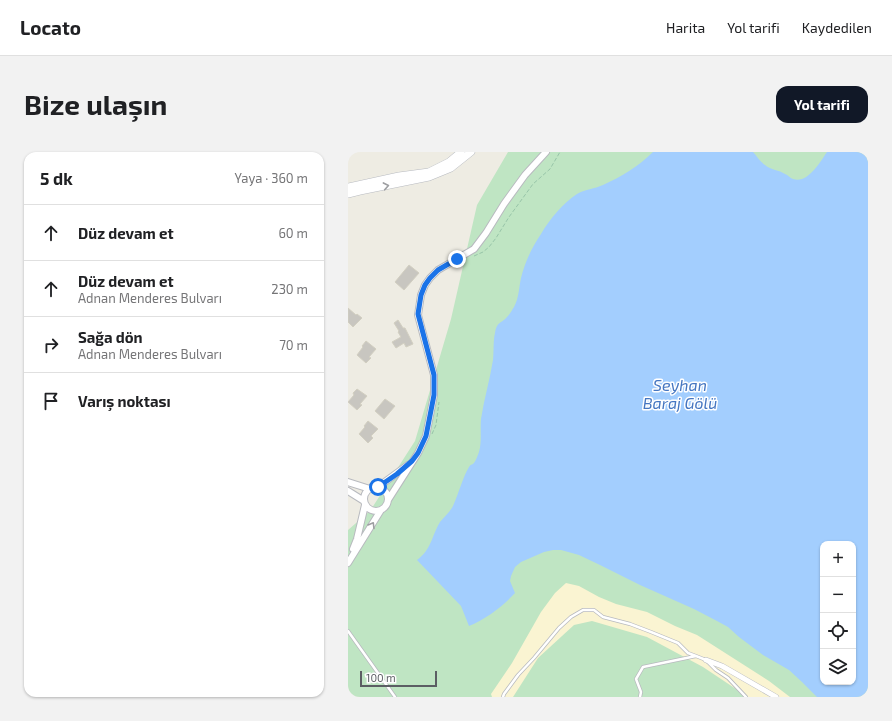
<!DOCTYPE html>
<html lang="tr">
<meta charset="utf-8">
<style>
body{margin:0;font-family:"Exo 2",sans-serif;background:#f2f2f2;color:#202124}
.controls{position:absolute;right:12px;bottom:12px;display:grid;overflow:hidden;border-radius:8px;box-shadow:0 1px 3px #0004}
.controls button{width:36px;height:36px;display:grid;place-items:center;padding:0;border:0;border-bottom:1px solid #e0e0e0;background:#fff;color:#202124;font:20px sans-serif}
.scale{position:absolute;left:12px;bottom:10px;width:77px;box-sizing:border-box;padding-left:4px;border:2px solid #5b5e63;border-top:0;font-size:11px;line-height:14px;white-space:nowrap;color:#5b5e63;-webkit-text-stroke:3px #fff;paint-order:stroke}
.stop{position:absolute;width:12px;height:12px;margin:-9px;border:3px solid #1a73e8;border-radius:50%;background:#fff}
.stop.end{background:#1a73e8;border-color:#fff;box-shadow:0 1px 4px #0008}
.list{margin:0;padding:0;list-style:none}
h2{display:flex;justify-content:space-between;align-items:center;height:52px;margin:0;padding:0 16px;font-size:17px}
h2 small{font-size:13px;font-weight:400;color:#757577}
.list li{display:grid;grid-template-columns:26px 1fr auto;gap:12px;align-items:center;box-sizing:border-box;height:56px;padding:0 16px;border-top:1px solid #e0e0e0}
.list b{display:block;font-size:15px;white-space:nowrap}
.list p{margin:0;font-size:13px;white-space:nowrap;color:#757577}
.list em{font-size:13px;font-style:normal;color:#757577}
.icon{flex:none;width:22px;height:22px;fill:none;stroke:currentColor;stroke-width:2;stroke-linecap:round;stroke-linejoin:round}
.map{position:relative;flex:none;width:520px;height:545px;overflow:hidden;border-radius:12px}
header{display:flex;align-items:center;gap:24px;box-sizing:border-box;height:56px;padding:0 20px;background:#fff;border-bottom:1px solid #e0e0e0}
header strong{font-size:19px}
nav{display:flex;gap:22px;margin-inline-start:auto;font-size:14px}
.intro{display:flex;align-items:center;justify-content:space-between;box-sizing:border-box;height:96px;padding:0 24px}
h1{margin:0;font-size:28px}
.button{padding:10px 18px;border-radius:12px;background:#111827;color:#fff;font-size:14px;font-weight:700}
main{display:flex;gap:24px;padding:0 24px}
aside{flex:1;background:#fff;border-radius:12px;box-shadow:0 1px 3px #0004}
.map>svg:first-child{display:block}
.green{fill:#bfe5c3;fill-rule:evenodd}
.sand{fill:#faf4d2}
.water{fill:#a3cefe;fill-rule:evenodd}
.building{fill:#c8c6c0;stroke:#d2cfc1}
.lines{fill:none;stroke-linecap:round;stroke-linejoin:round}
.service-casing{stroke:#b8babf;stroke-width:4}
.minor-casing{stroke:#b8babf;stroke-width:6}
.tertiary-casing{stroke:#b8babf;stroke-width:8}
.secondary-casing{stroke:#b8bbc1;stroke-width:8}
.path{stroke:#97c4a8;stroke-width:1;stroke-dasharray:4 2;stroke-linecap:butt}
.service{stroke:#fff;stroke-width:2.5}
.minor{stroke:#fff;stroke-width:5}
.tertiary{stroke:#fff;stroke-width:6}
.secondary{stroke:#fff;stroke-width:7}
.oneway{stroke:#9d9ea1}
.route{stroke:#1a73e8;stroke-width:5}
.labels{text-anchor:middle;stroke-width:3;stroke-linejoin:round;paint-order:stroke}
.water-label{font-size:16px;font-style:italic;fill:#4576c1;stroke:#fff}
</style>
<header>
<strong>Locato</strong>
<nav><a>Harita</a><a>Yol tarifi</a><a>Kaydedilen</a></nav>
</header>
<div class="intro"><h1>Bize ulaşın</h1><a class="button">Yol tarifi</a></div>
<main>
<aside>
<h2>5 dk<small>Yaya · 360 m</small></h2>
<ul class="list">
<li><svg class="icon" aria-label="ahead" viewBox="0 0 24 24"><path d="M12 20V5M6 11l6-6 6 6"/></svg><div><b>Düz devam et</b></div><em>60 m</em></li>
<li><svg class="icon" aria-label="ahead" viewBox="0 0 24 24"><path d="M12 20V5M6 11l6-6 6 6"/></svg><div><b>Düz devam et</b><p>Adnan Menderes Bulvarı</p></div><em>230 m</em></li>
<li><svg class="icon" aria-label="right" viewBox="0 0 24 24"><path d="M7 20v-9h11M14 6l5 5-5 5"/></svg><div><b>Sağa dön</b><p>Adnan Menderes Bulvarı</p></div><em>70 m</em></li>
<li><svg class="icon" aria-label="arrive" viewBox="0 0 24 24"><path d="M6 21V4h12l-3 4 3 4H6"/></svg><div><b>Varış noktası</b></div></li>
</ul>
</aside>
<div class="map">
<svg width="520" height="545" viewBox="0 0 520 545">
<rect width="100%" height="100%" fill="#eeece3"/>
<!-- green -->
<path class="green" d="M160,0H520V545H0V378L22,359L67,289L103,167L129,53ZM475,392H505V530H475Z"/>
<!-- sand -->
<path class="sand" d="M218,431L231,434L251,445L268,452L299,460L327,474L349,483L421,529L442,545H400L355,515L299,485L244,469L226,473L190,506L165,545H144L143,542L164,511L193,460L207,441Z"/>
<!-- water -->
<path class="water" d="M305,0H405C409,4 412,10 417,13C423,18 431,18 437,22C440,23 442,26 445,27C460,32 472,10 479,0H520V545H469L454,530L441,518L415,503L391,485L380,475L369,469L346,457L292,433L252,413L231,403L213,398H205L196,400L173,410L167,415L163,424L162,429L167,441C154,455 139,466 121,474L113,454L69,408C84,397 83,385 92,370C96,365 102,360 105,354C111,341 114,327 121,315C124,311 123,314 126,311C128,308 130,303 131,300C134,289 132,278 133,267C136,247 142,227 145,208C146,199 145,189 147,181C149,169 153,172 159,165C162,162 164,158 166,155C171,146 171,135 173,126C177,110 184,95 193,82C201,68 216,50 229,42C238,37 246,37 255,33C273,25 291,14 305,0ZM475,392H505V530H475Z"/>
<!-- building -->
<path class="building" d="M61,113L71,121L56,138L47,130Z
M0,156L8,163L9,162L14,166L5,175L0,170Z
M50,168L55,176H57L65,192L58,195L56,191L48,196L44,190L53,185L50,180L51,179L46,171Z
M18,189L28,197L21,205L23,206L18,211L9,203L15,195L14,194Z
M9,237L19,244L12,252L14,253L9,258L0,250L6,243L5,241Z
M37,247L47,254L36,267L27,259Z
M20,269L30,277L23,284L25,286L20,291L11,282L17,275L16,274Z"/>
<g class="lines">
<!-- service casing -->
<g class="service-casing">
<path id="service" d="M0,479L47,545
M155,545L156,542L170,523L186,506L211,476L223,465L235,458H246L255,465L282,472L303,480L330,491L340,501L348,504
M292,545L293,540L288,527L295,515L348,504L358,508L368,518L380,526L398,545"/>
</g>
<!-- minor casing -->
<g class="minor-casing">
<path id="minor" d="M358,508L374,514L428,545"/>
</g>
<!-- tertiary casing -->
<g class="tertiary-casing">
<path id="tertiary" d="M0,330L22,337
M30,335L60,313
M16 347a12 12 0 1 1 24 0a12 12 0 1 1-24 0Z
M0,339L16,349
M40,348L70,301L78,284L86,243V223L70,163L73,143L77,133L82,126L90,118L126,97L138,81L156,52L177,23L198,0
M5,397L9,387L17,353
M0,411L33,358"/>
</g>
<!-- secondary casing -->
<g class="secondary-casing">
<path id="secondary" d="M0,35L51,24L81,20L101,10L113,0
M0,42L12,39L81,25L103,16L123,0"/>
</g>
<!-- path -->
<path class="path" d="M126,104L135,100L141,95L148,86L161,65L185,32L202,17L212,0
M84,282L88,273L91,250"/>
<!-- service -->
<use href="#service" class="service"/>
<!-- minor -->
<use href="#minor" class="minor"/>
<!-- tertiary -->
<use href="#tertiary" class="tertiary"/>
<!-- secondary -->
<use href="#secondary" class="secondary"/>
</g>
<!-- one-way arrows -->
<defs><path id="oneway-chevron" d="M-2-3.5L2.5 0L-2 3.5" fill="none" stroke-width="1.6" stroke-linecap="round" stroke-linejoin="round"/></defs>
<g class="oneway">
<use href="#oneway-chevron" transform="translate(38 34) rotate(-11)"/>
<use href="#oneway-chevron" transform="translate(24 373) rotate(-59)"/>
</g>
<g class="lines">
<!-- route -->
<path class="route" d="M30,335L49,322L64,309L70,301L78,284L86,243V223L70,162L73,143L77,133L82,126L90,118L109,107"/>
</g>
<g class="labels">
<!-- water labels -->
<g class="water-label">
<text x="332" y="239">Seyhan<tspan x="332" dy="18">Baraj Gölü</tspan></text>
</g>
</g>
</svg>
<div class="controls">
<button>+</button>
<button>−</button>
<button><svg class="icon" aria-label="locate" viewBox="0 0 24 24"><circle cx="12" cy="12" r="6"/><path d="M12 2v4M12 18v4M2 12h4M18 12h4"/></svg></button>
<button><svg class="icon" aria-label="layers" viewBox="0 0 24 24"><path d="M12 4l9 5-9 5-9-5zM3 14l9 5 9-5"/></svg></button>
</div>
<div class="scale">100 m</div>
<div class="stop" style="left:30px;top:335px"></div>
<div class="stop end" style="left:109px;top:107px"></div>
</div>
</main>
